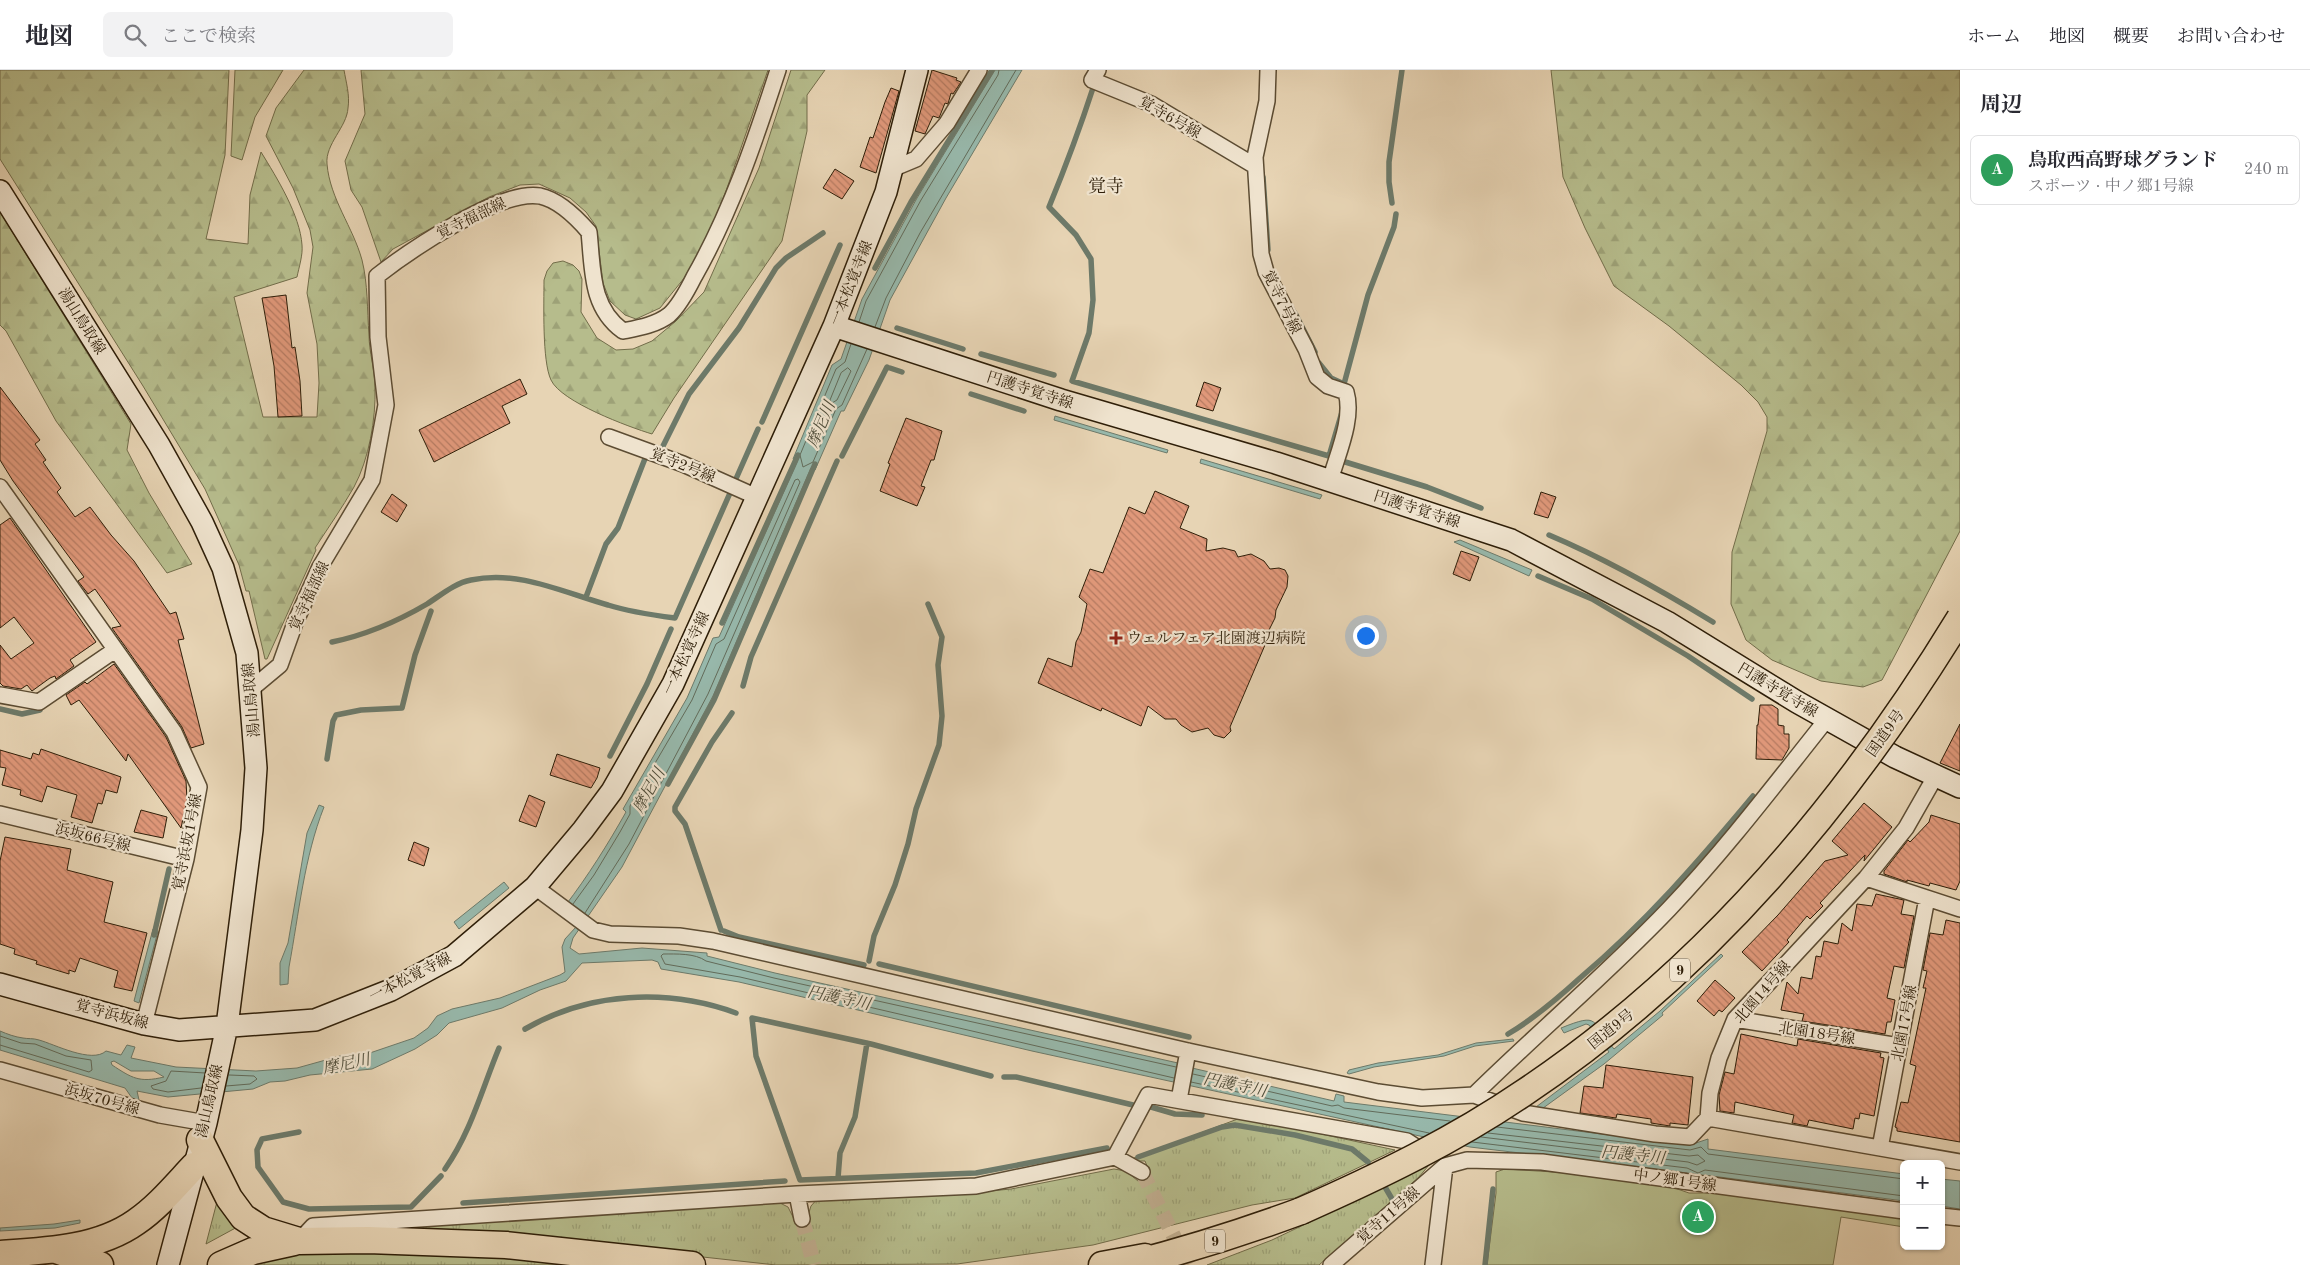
<!DOCTYPE html>
<html lang="ja">
<meta charset="utf-8">
<style>
body{margin:0;font-family:"Old Standard TT","Noto Serif JP",serif;background:#f2f2f3;color:#2b2b33}
.controls{position:absolute;right:15px;bottom:15px;display:grid;overflow:hidden;border-radius:8px;box-shadow:0 1px 4px #0004}
.controls button{width:45px;height:45px;display:grid;place-items:center;padding:0;border:0;border-bottom:1px solid #e1e1e2;background:#fff;color:#2b2b33;font:25px sans-serif}
.you{position:absolute;left:1365px;top:565px;width:18px;height:18px;margin:-12px;border:4px solid #fff;border-radius:50%;background:#1a73e8;box-shadow:0 0 0 8px #1a73e833}
.badge{display:grid;place-items:center;width:32px;height:32px;border-radius:50%;background:#8f2418;color:#fff;font-size:16px;font-weight:700}
.pin{position:absolute;translate:-50% -50%;border:2px solid #fff;box-shadow:0 1px 5px #0006}
.list{margin:0;padding:0;list-style:none}
h2{display:flex;justify-content:space-between;align-items:center;height:65px;margin:0;padding:0 20px;font-size:21px}
h2 small{font-size:16px;font-weight:400;color:#7c7c81}
.list li{display:grid;grid-template-columns:32px 1fr auto;gap:15px;align-items:center;box-sizing:border-box;height:70px;margin:0 10px 10px;padding:0 10px;border:1px solid #e1e1e2;border-radius:8px}
.list b{display:block;font-size:19px;white-space:nowrap}
.list p{margin:0;font-size:16px;white-space:nowrap;color:#7c7c81}
.list em{font-size:16px;font-style:normal;color:#7c7c81}
.icon{flex:none;width:28px;height:28px;fill:none;stroke:currentColor;stroke-width:2;stroke-linecap:round;stroke-linejoin:round}
.map{position:relative;flex:none;width:1960px;height:1195px;overflow:hidden}
header{display:flex;align-items:center;gap:30px;box-sizing:border-box;height:70px;padding:0 25px;background:#fff;border-bottom:1px solid #e1e1e2}
header strong{font-size:24px}
nav{display:flex;gap:28px;margin-inline-start:auto;font-size:18px}
.search{width:350px;height:45px;background:#f2f2f3;display:flex;align-items:center;gap:12px;box-sizing:border-box;padding:0 18px;border-radius:8px;color:#7c7c81;font-size:19px}
main{display:flex}
aside{flex:1;background:#fff}
.map>svg:first-child{display:block}
.grass{fill:url(#grass-tufts);stroke:#726d4a}
.forest{fill:url(#forest-firs);stroke:#726d4a}
.pitch{fill:#b6bc8c;stroke:#726d4a}
.water{fill:#97b8ab;stroke:#6d7a6a;fill-rule:evenodd}
.lines{fill:none;stroke-linecap:round;stroke-linejoin:round}
.shore{stroke:#626b5a;stroke-width:1}
.stream{stroke:#6d7a6a;stroke-width:5.5}
.building{fill:url(#building-back-hatch);stroke:#2e1e08}
.street-tunnel{stroke:#c2b092;stroke-width:15;stroke-dasharray:15 8;stroke-linecap:butt}
.street-casing{stroke:#5c4c33;stroke-width:18}
.secondary-casing{stroke:#2e1e08;stroke-width:24}
.highway-casing{stroke:#2e1e08;stroke-width:29}
.street{stroke:#efe3ce;stroke-width:15}
.secondary{stroke:#efe3ce;stroke-width:21}
.highway{stroke:#e7d4b4;stroke-width:26}
.highway-bridge-casing{stroke:#2e1e08;stroke-width:29;stroke-linecap:butt}
.highway-bridge{stroke:#e7d4b4;stroke-width:26}
.poi-dot{fill:#8f2418;stroke:#efe3ce;stroke-width:2}
.labels{text-anchor:middle;stroke-width:4.5;stroke-linejoin:round;paint-order:stroke}
.shield{fill:#efe3ce;stroke:#685943;stroke-width:1}
.shield-label{font-size:14px;font-weight:bold;fill:#2e1e08}
.street-label{font-size:15px;fill:#2e1e08;stroke:#efe3ce}
.poi-label{font-size:15px;fill:#2e1e08;stroke:#efe3ce;text-anchor:start}
.water-label{font-size:16px;font-style:italic;fill:#4e4c39;stroke:#efe3ce}
.quarter-label{font-size:18px;fill:#2e1e08;stroke:#efe3ce}
</style>
<header>
<strong>地図</strong>
<div class="search"><svg class="icon" aria-label="search" viewBox="0 0 24 24"><circle cx="10" cy="10" r="6"/><path d="M15 15l6 6"/></svg>ここで検索</div>
<nav><a>ホーム</a><a>地図</a><a>概要</a><a>お問い合わせ</a></nav>
</header>
<main>
<div class="map">
<svg width="1960" height="1195" viewBox="0 0 1960 1195">
<defs>
<pattern id="grass-tufts" width="24" height="20" patternUnits="userSpaceOnUse" patternTransform="scale(1.25)"><rect width="24" height="20" fill="#b6bc8c"/><path d="M3 7l-1-3M5 7V3M7 7l1-3M15 17l-1-3M17 17v-4M19 17l1-3" fill="none" stroke="#9da177"/></pattern>
<pattern id="forest-firs" width="22" height="20" patternUnits="userSpaceOnUse" patternTransform="scale(1.25)"><rect width="22" height="20" fill="#b6bc8c"/><path d="M5 1l3.5 6h-7zM16 11l3.5 6h-7z" fill="#9da177"/></pattern>
<pattern id="building-back-hatch" width="6" height="6" patternUnits="userSpaceOnUse" patternTransform="scale(1.25)"><rect width="6" height="6" fill="#e0987a"/><path d="M-1 5l2 2M0 0l6 6M5-1l2 2" fill="none" stroke="#b67b62"/></pattern>
</defs>
<rect width="100%" height="100%" fill="#e7d4b4"/>
<filter id="stains"><feTurbulence type="fractalNoise" baseFrequency=".004" numOctaves="4"/><feColorMatrix values="0 0 0 0 .2 0 0 0 0 .09 0 0 0 0 .02 0 0 0 .5 -.17"/></filter>
<radialGradient id="worn" r=".72"><stop offset=".6" stop-color="#630" stop-opacity="0"/><stop offset="1" stop-color="#630" stop-opacity=".3"/></radialGradient>
<!-- grass -->
<path class="grass" d="M1243,1047L1395,1080L1295,1128L1252,1135L1093,1175L957,1194L776,1195L584,1174L325,1160L776,1131L788,1137L794,1149H807L811,1136L818,1128L968,1123L1011,1119L1114,1099L1126,1101L1138,1111L1151,1106L1145,1091H1136L1134,1088Z
M1429,1095L1419,1107L1319,1195H1207L1272,1170Z
M219,1124L241,1155L206,1174Z
M330,1177L630,1195H236Z"/>
<!-- forest -->
<path class="forest" d="M0,0H229L225,85L206,169L248,174L250,125L261,82C277,108 300,145 302,175C303,185 299,197 297,207L234,227L263,347H317L319,313L317,274L307,223L313,177L310,160L293,118L266,66L276,38L304,0H344C346,12 350,25 348,38C347,57 325,74 327,94C330,129 353,157 362,190C368,214 367,239 369,265C369,282 375,300 375,317C376,349 369,389 354,417C342,438 328,458 315,478L316,480L267,589H265L249,521H246L239,495L205,419L143,316L0,89Z
M235,0H283L255,47L242,90L231,86Z
M361,0H768L726,121L707,168L685,207L660,238L636,249L625,245L610,231L603,213L596,156L586,142L570,128L539,114L520,115L489,127L393,179L381,192L362,137L351,120L345,91L365,44Z
M791,0H825L807,25V61L782,171L674,328L652,364C629,357 561,332 551,310C542,291 544,234 544,210L547,201L553,193L563,191L573,195L579,201L582,209L581,242L597,268L616,280L633,279L652,271L676,251L704,222L759,98Z
M1551,0H1960V461L1882,610L1863,617L1821,611L1772,590L1746,570L1731,534L1732,482L1767,361V347L1758,332L1741,315L1669,256L1614,216L1585,158L1563,107Z
M0,142L131,354L127,380L149,423L192,494L167,503L56,351L6,261L0,255Z"/>
<!-- pitch -->
<path class="pitch" d="M1505,1099L1586,1104L1666,1115L1689,1123H1741L1904,1146V1157L1841,1147L1833,1195H1487L1496,1123V1102Z"/>
<!-- water -->
<path class="water" d="M995,0H1022L946,128L890,230L869,290L844,341H841L815,400L811,398L713,626L622,797L573,868L570,878L579,884L642,878L707,883V886L775,903L1178,993L1192,998L1334,1031L1336,1024L1344,1026V1032L1690,1075L1708,1069V1079L1904,1104V1131L1704,1105L1703,1112L1687,1103L1470,1077L1032,981L739,912L661,899L658,892L652,890L582,893L566,911L540,920L502,938L449,953L437,965L415,979L372,999L310,1005L285,1011L270,1012L253,1019L168,1027L137,1021L139,1030L132,1028L125,1018L0,980V961C7,964 15,967 23,968C28,969 33,968 39,970C54,974 92,994 106,981L121,985L127,975L135,977L131,988L176,997L256,1001L297,998L340,986H361L414,968L428,958L437,946L452,939L500,928L560,905L565,902L562,877L565,869L576,857L565,836C588,806 608,774 626,742L623,739L687,628L713,568L719,567L797,392L793,389L832,295L841,289L862,229L917,128ZM114,991L131,1001H154L164,1007C139,1013 132,1008 112,995L111,992Z
M1055,346L1168,380L1167,383L1054,350Z
M1201,389L1322,425L1320,429L1200,393Z
M1460,470L1532,500L1529,506L1454,472Z
M319,735L324,737C304,788 299,843 289,897L288,914L280,915V893L288,873L307,763Z
M504,812L509,818L459,859L454,852Z
M153,859L158,861L139,933L134,931Z
M1721,884L1723,886L1662,943L1663,945L1604,994L1539,1041L1536,1037L1609,982L1589,955L1586,954L1564,963L1561,958C1601,942 1590,951 1614,979L1660,941Z
M1513,969L1514,971L1475,976L1444,986L1374,997L1349,1004L1347,1003L1349,1000L1378,993L1438,985L1476,973Z
M1941,1109L1960,1111V1139L1941,1136Z
M80,1150V1153L55,1158L0,1161V1158L54,1154Z"/>
<g class="lines">
<!-- shore -->
<path class="shore" d="M859,252L866,231L921,130L998,5L999,0
M875,257L886,228L920,163L1016,0
M851,274L845,292L836,299L800,385L803,397L813,392L836,339L842,335L867,279
M848,298L851,301L837,330L832,333L830,330L841,303Z
M573,834L594,805L620,762L630,744V736L692,630L716,574L724,569L795,410L798,409L800,412L708,624L629,774L585,843
M0,966L21,973L35,974L66,986L91,990L92,1000L89,1002L0,975
M341,991H356L358,994L356,996H336V993Z
M1193,1004L1332,1036L1338,1035L1344,1038L1450,1051
M1174,1008L740,907L665,894L661,886L663,884C676,884 695,883 706,891L774,908L1176,997
M1191,1012L1429,1063
M226,1016L250,1014L257,1009L254,1006L229,1005
M201,1018L168,1022L153,1019L151,1016L166,1011L171,1001L205,1003
M1497,1057L1690,1080L1701,1077L1708,1084L1904,1109
M1481,1067L1688,1092L1697,1095L1705,1091L1698,1085L1689,1086L1488,1063
M1472,1072L1687,1098L1698,1103L1705,1100L1904,1126"/>
<!-- stream -->
<path class="stream" d="M1093,18C1080,58 1065,98 1049,137L1076,165L1091,189L1093,230L1089,263L1072,311L1329,386L1342,342
M1263,107L1268,180
M1392,133L1389,112V92L1402,0
M875,198L911,132L992,0
M1295,243L1315,282
M897,258L963,279
M981,284L1054,305
M1319,293L1331,308L1344,314L1368,225L1394,157L1396,144
M890,298L902,302
M971,324L1024,341
M762,352L840,175
M662,378L689,324L739,258L776,198L786,188L823,163
M842,386L887,297
M1342,391L1427,417L1481,438
M735,411L758,359
M1549,465C1606,489 1659,519 1713,552
M1538,506L1592,529L1688,586L1752,629
M586,527L606,474L618,458L646,386
M722,553L798,385
M332,572C366,565 398,551 427,534C441,525 455,513 471,510C519,500 562,522 608,535C630,542 652,545 675,548L730,423
M743,616L751,587L837,391
M0,639L22,644L40,640
M610,686L647,614L671,559
M327,689L333,651L336,645L361,640L402,638L415,585L431,541
M668,714L714,630L815,394
M721,860L685,754L675,741V737L712,672L732,643
M724,861L739,867L864,895
M154,865L169,799
M869,891L874,866L895,815L908,774L916,739L939,675L942,646L938,595L942,567L928,534
M879,894L1189,967
M525,959C589,922 667,918 736,943
M1508,964C1535,948 1557,929 1580,908C1646,852 1698,792 1753,726
M991,1006L871,974L752,948L756,986L800,1110L976,1103L1107,1078
M1004,1007H1016L1133,1035
M1151,1037L1175,1044L1202,1045
M299,1062L262,1069L257,1080L258,1097L283,1132L309,1139L411,1137L441,1106
M1138,1087L1222,1057L1235,1055L1295,1065L1352,1079L1368,1092
M445,1099C471,1062 482,1019 499,978
M838,1108L840,1083L855,1047L867,973
M1385,1117L1392,1129
M463,1133L785,1111
M1485,1195L1493,1119"/>
</g>
<!-- building -->
<path class="building" d="M932,0L957,8L956,10L961,12L953,24L951,23L948,34L945,33L939,48L933,46L925,64L915,61Z
M891,18L899,21L876,103L860,97L870,67L873,68L885,32Z
M835,99L854,111L842,129L823,118Z
M286,225L292,278L295,277L300,311L302,346L278,347L274,296L262,228Z
M520,309L527,324L502,336L510,353L434,392L419,360Z
M1204,312L1221,318L1213,341L1196,336Z
M0,317L40,370L35,374L46,390L43,392L61,418L57,422L75,447L90,437L111,465L134,491L170,544L176,542L184,569L178,570L204,674L191,678L182,657L112,558L121,556L95,519L88,524L78,511L84,507L13,411L0,390Z
M906,348L942,361L934,390H931L921,416L925,417L917,436L880,421L890,394L888,393Z
M1155,421L1189,436L1180,458L1207,469L1206,481L1223,478L1235,481L1238,487L1251,484L1264,491L1270,499L1279,498L1285,500L1288,506L1287,517L1276,540L1275,548L1264,570L1265,575L1230,657L1231,661L1224,668L1214,665L1208,658L1192,662L1181,655L1176,649H1165L1148,636L1141,656L1102,638L1101,641L1038,613L1048,588L1072,597L1076,572L1081,562L1087,534L1079,527L1090,499L1103,503L1129,437L1145,444Z
M1541,422L1556,427L1548,448L1534,444Z
M392,424L407,435L397,452L381,442Z
M10,448L96,572L70,590L74,596L56,609L55,606L50,608L32,621L27,615L21,619L3,616L0,613V575L11,589L34,573L14,547L0,558V455Z
M1461,481L1479,487L1470,511L1453,504Z
M114,594L166,667L186,711L187,730L181,758L128,684L126,691L79,630L71,635L66,625L85,612L87,614Z
M1760,635H1772L1778,639V655L1784,656V664H1789V678L1782,690L1756,689L1757,655H1758Z
M1960,654V701L1940,693Z
M41,679L121,707L117,723L106,720L102,734L98,733L92,753L71,747L77,725L47,716L42,732L20,725L21,720L2,715L6,698L0,697V680L31,689L33,683L39,685Z
M557,684L600,698L597,708L591,718L550,705Z
M529,725L545,732L536,757L519,751Z
M1864,733L1892,757L1864,791L1865,785L1820,833L1823,836L1810,849L1807,846L1787,870L1789,872L1762,901L1742,882L1778,845L1825,791L1848,785L1832,771Z
M141,740L167,747L163,768L134,762Z
M1931,745L1960,754V811L1956,820L1930,813L1929,816L1907,810V812L1884,804V801L1908,770L1910,772L1929,752Z
M5,767L71,779L67,800L113,812L104,852L147,863L132,921L114,917L118,901L80,888L75,902L69,900V904L36,894L37,891L14,884L15,879L0,874V791Z
M414,772L429,778L424,796L408,790Z
M1876,824L1904,830L1901,844L1914,846L1904,898L1894,896L1887,928L1895,930L1891,952H1887L1885,964L1802,951L1804,944L1781,940L1787,912L1798,924L1801,907L1812,909L1816,886L1821,887L1824,871L1838,874L1842,853L1852,861L1857,834L1872,836Z
M1946,850L1960,853V1072L1897,1061V1058L1895,1057L1901,1032L1908,1033L1916,996L1910,994L1926,918H1923L1927,901L1923,900L1930,863L1943,865Z
M1715,910L1735,928L1722,942L1719,940L1714,946L1697,931Z
M1741,964L1797,976L1798,969L1881,983L1880,987L1884,988L1874,1046L1860,1043L1859,1049L1855,1048L1853,1059L1809,1050L1807,1056L1792,1053L1794,1045L1735,1032L1734,1043L1720,1041L1719,1025L1725,1002L1734,1004Z
M1606,995L1693,1007L1688,1055L1670,1053V1056L1651,1053V1049L1617,1044L1616,1048L1580,1043L1584,1016L1603,1018Z"/>
<g class="lines">
<!-- street-tunnel -->
<path class="street-tunnel" d="M1142,1102L1188,1195
M802,1149L814,1195"/>
<!-- street casing -->
<g class="street-casing">
<path id="street" d="M1098,0L1092,10L1151,34L1255,96
M1268,0L1267,31L1255,87L1261,184L1266,202L1306,279L1317,307L1328,316L1346,322C1354,349 1337,385 1330,411
M892,99L916,89L947,53L979,0
M609,367L683,394L757,427
M0,417L174,662L199,717L186,789L144,954
M250,620L280,595L295,553L320,497L372,410L386,335L378,267L377,206C409,181 500,119 540,126C559,130 576,147 589,162C593,199 590,237 623,261C638,258 656,255 669,245C679,236 688,219 694,207C731,142 755,71 778,0
M0,625L39,632L115,580
M1935,707L1906,758L1866,808L1735,949L1719,988L1710,1023L1708,1048L1960,1092
M0,744L186,789
M1866,808L1960,839
M535,817L593,860L610,864L679,866L713,871L1188,981L1378,1022L1422,1028L1474,1025L1523,1043L1655,1064L1690,1067L1708,1048
M1735,949L1899,976
M0,1000L160,1045L206,1053
M1474,1025C1538,962 1607,904 1669,839C1726,779 1776,713 1827,649
M1179,1030L1188,981
M1880,1078L1927,828
M1115,1087L1148,1025L1407,1071L1427,1084
M797,1124L802,1149
M1941,1146L1960,1148
M299,1171L313,1156L797,1124L976,1116L1115,1087L1142,1102
M1331,1195L1445,1096L1467,1090L1542,1092L1904,1141
M1433,1195L1445,1096"/>
</g>
<!-- secondary casing -->
<g class="secondary-casing">
<path id="secondary" d="M0,121L159,375L202,452L223,498L247,583L256,698L252,760L227,956L206,1053L168,1195
M834,256L1061,330L1276,393L1511,470L1667,552L1797,632L1895,687L1960,717
M0,914L144,954L179,960L315,950L391,920L454,886L535,817L583,760L612,721L673,614L834,256L886,122L917,0"/>
</g>
<!-- highway casing -->
<g class="highway-casing">
<path id="highway" d="M200,1070L229,1128L243,1147L263,1160L299,1171L368,1170L506,1175L692,1195
M56,1180L100,1195
M0,1184C46,1181 98,1179 136,1152C158,1137 176,1115 194,1096
M221,1195L253,1181L294,1172
M1102,1195L1145,1187
M1128,1195C1187,1180 1244,1162 1301,1141"/>
</g>
<!-- street -->
<use href="#street" class="street"/>
<!-- secondary -->
<use href="#secondary" class="secondary"/>
<!-- highway -->
<use href="#highway" class="highway"/>
<!-- highway-bridge casing -->
<g class="highway-bridge-casing">
<path id="highway-bridge" d="M1301,1141C1378,1107 1455,1070 1525,1022C1706,901 1847,733 1960,548"/>
</g>
<!-- highway-bridge -->
<use href="#highway-bridge" class="highway-bridge"/>
</g>
<!-- markers -->
<path class="poi-dot" d="M1113.5 560.5h5v5h5v5h-5v5h-5v-5h-5v-5h5z"/>
<g class="labels">
<!-- shield labels -->
<g class="shield">
<rect x="1670" y="888.5" width="20" height="23" rx="4"/>
<rect x="1205" y="1159.5" width="20" height="23" rx="4"/>
</g>
<g class="shield-label">
<text x="1680" y="905">9</text>
<text x="1215" y="1176">9</text>
</g>
<!-- street labels -->
<g class="street-label">
<text transform="translate(1170 47) rotate(30)" y="5">覚寺6号線</text>
<text transform="translate(471 148) rotate(-26)" y="5">覚寺福部線</text>
<text transform="translate(851 213) rotate(-68)" y="5">一本松覚寺線</text>
<text transform="translate(1282 232) rotate(64)" y="5">覚寺7号線</text>
<text transform="translate(82 251) rotate(58)" y="5">湯山鳥取線</text>
<text transform="translate(1030 320) rotate(18)" y="5">円護寺覚寺線</text>
<text transform="translate(683 395) rotate(22)" y="5">覚寺2号線</text>
<text transform="translate(1417 439) rotate(18)" y="5">円護寺覚寺線</text>
<text transform="translate(309 526) rotate(-65)" y="5">覚寺福部線</text>
<text transform="translate(686 583) rotate(-65)" y="5">一本松覚寺線</text>
<text transform="translate(1778 620) rotate(31)" y="5">円護寺覚寺線</text>
<text transform="translate(251 630) rotate(-95)" y="5">湯山鳥取線</text>
<text transform="translate(1885 663) rotate(-55)" y="5">国道9号</text>
<text transform="translate(93 767) rotate(14)" y="5">浜坂66号線</text>
<text transform="translate(187 772) rotate(-79)" y="5">覚寺浜坂1号線</text>
<text transform="translate(410 907) rotate(-27)" y="5">一本松覚寺線</text>
<text transform="translate(1762 922) rotate(-49)" y="5">北園14号線</text>
<text transform="translate(112 944) rotate(15)" y="5">覚寺浜坂線</text>
<text transform="translate(1904 953) rotate(-79)" y="5">北園17号線</text>
<text transform="translate(1611 959) rotate(-39)" y="5">国道9号</text>
<text transform="translate(1817 963) rotate(9)" y="5">北園18号線</text>
<text transform="translate(102 1029) rotate(16)" y="5">浜坂70号線</text>
<text transform="translate(209 1031) rotate(-77)" y="5">湯山鳥取線</text>
<text transform="translate(1675 1110) rotate(8)" y="5">中ノ郷1号線</text>
<text transform="translate(1388 1145) rotate(-41)" y="5">覚寺11号線</text>
</g>
<!-- poi labels -->
<g class="poi-label">
<text x="1127" y="573">ウェルフェア北園渡辺病院</text>
</g>
<!-- water labels -->
<g class="water-label">
<text transform="translate(820 354) rotate(-67)" y="6">摩尼川</text>
<text transform="translate(648 720) rotate(-61)" y="6">摩尼川</text>
<text transform="translate(839 927) rotate(12)" y="6">円護寺川</text>
<text transform="translate(346 993) rotate(-12)" y="6">摩尼川</text>
<text transform="translate(1235 1014) rotate(12)" y="6">円護寺川</text>
<text transform="translate(1633 1084) rotate(6)" y="6">円護寺川</text>
</g>
<!-- quarter labels -->
<g class="quarter-label">
<text x="1106" y="122">覚寺</text>
</g>
</g>
<rect width="100%" height="100%" filter="url(#stains)"/>
<rect width="100%" height="100%" fill="url(#worn)"/>
</svg>
<div class="controls">
<button>+</button>
<button>−</button>
</div>
<div class="you"></div>
<div class="pin badge" style="left:1698px;top:1147px;background:#2e9e5b">A</div>
</div>
<aside>
<h2>周辺<small></small></h2>
<ul class="list">
<li><span class="badge" style="background:#2e9e5b">A</span><div><b>鳥取西高野球グランド</b><p>スポーツ · 中ノ郷1号線</p></div><em>240 m</em></li>
</ul>
</aside>
</main>
